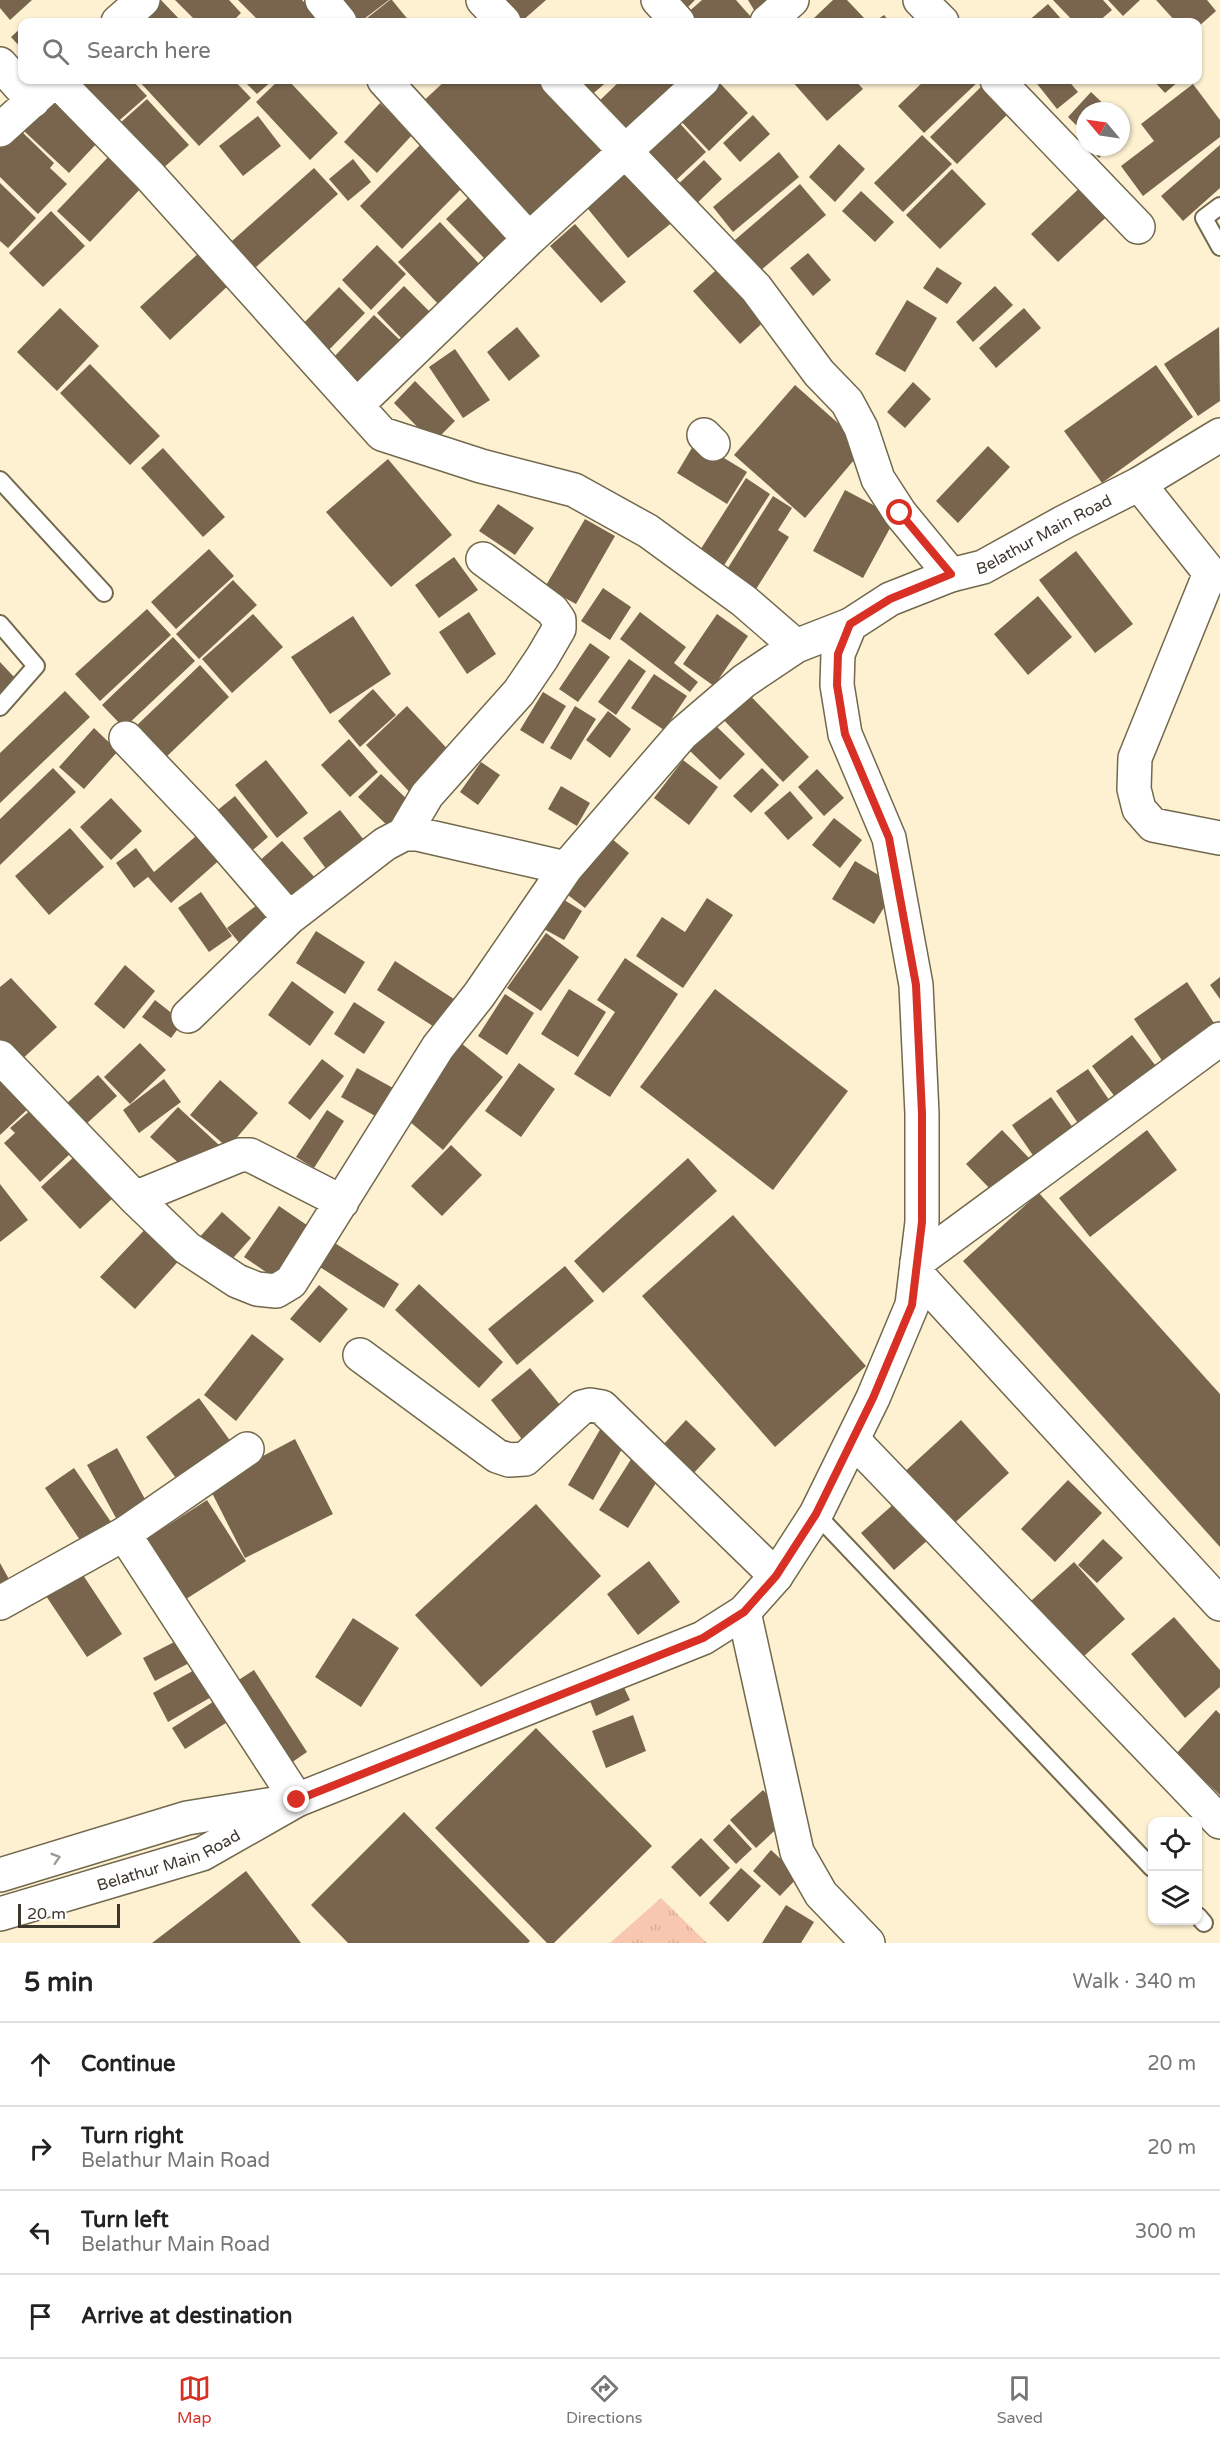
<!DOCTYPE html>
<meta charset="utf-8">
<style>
body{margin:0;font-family:"Varela Round",sans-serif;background:#f2f2f2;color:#222}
.controls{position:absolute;right:18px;bottom:18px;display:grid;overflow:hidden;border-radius:12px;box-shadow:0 2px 4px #0004}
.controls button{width:54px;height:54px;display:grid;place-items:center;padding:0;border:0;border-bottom:2px solid #e0e0e0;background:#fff;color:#222;font:30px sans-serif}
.compass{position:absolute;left:1076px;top:102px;width:54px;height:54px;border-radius:50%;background:#fff;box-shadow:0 2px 4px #0004;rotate:299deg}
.scale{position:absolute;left:18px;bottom:15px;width:102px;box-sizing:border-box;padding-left:6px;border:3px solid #3c372b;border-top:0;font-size:16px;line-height:21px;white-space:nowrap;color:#3c372b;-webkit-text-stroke:4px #fff;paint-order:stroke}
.stop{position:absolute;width:18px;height:18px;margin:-14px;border:4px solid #d93025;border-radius:50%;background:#fff}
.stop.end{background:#d93025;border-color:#fff;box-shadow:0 2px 6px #0008}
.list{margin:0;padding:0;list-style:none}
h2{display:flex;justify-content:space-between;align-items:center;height:78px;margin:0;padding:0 24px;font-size:26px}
h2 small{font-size:20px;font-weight:400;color:#767676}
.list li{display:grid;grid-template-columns:39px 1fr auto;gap:18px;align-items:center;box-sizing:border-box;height:84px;padding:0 24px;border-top:2px solid #e0e0e0}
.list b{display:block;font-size:22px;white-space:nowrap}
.list p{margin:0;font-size:20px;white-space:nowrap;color:#767676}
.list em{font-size:20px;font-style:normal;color:#767676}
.icon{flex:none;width:33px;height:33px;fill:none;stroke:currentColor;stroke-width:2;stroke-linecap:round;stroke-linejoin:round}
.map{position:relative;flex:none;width:1220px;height:1943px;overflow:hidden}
.search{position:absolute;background:#fff;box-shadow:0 2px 4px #0004;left:18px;right:18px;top:18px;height:66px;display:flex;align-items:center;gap:15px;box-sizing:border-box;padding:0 21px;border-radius:12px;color:#767676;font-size:22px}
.sheet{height:414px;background:#fff}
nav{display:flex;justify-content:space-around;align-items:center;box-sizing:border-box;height:84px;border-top:2px solid #e0e0e0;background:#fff;font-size:16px;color:#767676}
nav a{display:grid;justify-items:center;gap:3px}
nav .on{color:#d93025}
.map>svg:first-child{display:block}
.grass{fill:url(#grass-tufts)}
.building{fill:#79654e}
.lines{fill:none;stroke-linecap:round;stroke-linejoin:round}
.lane-casing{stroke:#72684c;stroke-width:20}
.street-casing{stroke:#72684c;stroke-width:36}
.secondary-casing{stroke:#72684c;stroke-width:36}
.lane{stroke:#fff;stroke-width:16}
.street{stroke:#fff;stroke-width:33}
.secondary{stroke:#fff;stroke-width:33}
.oneway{stroke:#9e9b95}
.route{stroke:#d93025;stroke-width:8}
.labels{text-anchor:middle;stroke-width:6;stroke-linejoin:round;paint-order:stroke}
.street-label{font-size:16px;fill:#3c372b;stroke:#fff}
</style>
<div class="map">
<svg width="1220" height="1943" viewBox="0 0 1220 1943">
<defs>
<pattern id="grass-tufts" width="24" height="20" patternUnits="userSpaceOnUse" patternTransform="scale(1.5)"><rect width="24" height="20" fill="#f8c7af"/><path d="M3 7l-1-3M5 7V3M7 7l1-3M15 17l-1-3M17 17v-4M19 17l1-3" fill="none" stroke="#d6ac97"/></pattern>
</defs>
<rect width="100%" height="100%" fill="#fdf1d2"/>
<!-- grass -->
<path class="grass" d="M661,1898L707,1943H610Z"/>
<!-- building -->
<path class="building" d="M0,0H32L10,20L0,8Z
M161,0L182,22H137Z
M175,0H229L241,13L232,22H197Z
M238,0H302L324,22H260Z
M333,0H389L360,22H350Z
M390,0H392L410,22H362Z
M502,0H546L521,22Z
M674,0H695L684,11Z
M702,0H736L751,17L745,22H692L685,15Z
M748,0H780L760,20Z
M833,0H847L865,19L862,22H818L814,18Z
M1053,0H1103L1112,10L1098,22H1074Z
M1108,0H1140L1123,16Z
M1156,0H1207L1216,11L1198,27V22H1176Z
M1048,4L1064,22H1027Z
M884,15L890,22H874Z
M22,27V49L11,37Z
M72,80H132L147,96L113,126Z
M138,80H234L251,98L199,146Z
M243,80H273L257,94Z
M279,80H288L338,133L310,160L256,102Z
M446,80H544L607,149L524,226L418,106Z
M574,80H609L589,97Z
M621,80H678L621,133L595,105Z
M717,80L748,113L709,151L676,116Z
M791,80H855L863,89L827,121Z
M925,80H980L924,133L898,106Z
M988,80L1015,107L957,164L930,137Z
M1034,80H1068L1078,92L1057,109Z
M1153,80H1180L1165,93Z
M1193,84L1220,120V137L1143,196L1121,166L1154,141L1141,124Z
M1091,92L1111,111H1085V134L1068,117Z
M147,99L189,145L160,171L119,124Z
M53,100L98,142L69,173L24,131Z
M380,103L413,134L377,173L344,142Z
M753,115L770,134L740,162L723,143Z
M258,116L281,146L243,176L219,146Z
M674,117L706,152L674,182L641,148Z
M1121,121L1129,129L1121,136Z
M18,128L54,163L50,168L67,184L38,214L0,177V146Z
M922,135L952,164L903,212L874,183Z
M839,144L865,169L835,202L809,177Z
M420,145L462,188L402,249L360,206Z
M1220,145V188L1183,221L1161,196Z
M1088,147H1110L1099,158Z
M779,152L799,177L733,232L713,207Z
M111,154L144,185L90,242L57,211Z
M353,159L371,182L348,201L329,179Z
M704,160L722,179L691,209L673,189Z
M634,162L679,217L628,258L584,204Z
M314,168L338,194L255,268L232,241Z
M952,169L986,204L940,249L906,215Z
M1088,180L1115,209L1058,262L1031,234Z
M0,183L36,218L8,248L0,241Z
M800,184L826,215L754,276L728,246Z
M475,191L513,231L485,259L446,219Z
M861,191L894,222L875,242L842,211Z
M51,211L85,246L43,287L9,253Z
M440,222L483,268L442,308L398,262Z
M575,224L626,282L601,303L550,246Z
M377,245L406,274L371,310L342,280Z
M201,251L231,283L170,340L140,307Z
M808,253L831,280L813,296L790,268Z
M725,262L772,314L740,344L693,291Z
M937,267L962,283L947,304L923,288Z
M404,286L433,315L406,343L377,313Z
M995,286L1013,305L973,342L956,322Z
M339,287L365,313L322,357L296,331Z
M907,300L937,318L905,372L875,354Z
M60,308L99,346L57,391L17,352Z
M1024,308L1041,328L996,368L979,348Z
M374,315L405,345L362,390L331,360Z
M517,327L540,356L509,381L487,352Z
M1219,327L1220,401L1198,416L1164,364Z
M455,349L490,400L463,418L429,367Z
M90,364L160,436L130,465L60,393Z
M1156,365L1193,417L1102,483L1064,431Z
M415,381L455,421L433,443L394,403Z
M913,382L931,399L905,428L887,412Z
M795,385L865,447L805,518L734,455Z
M696,441L747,472L727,504L677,473Z
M988,446L1010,467L958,523L936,501Z
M163,448L225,517L203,537L141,468Z
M388,459L452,535L391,587L326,512Z
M746,478L770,494L721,570L697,555Z
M845,490L896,517L863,578L813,551Z
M773,496L792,508L778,530L789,537L751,597L721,579Z
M498,504L534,528L515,555L479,531Z
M585,519L615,536L576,604L545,587Z
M209,549L234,576L176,629L151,602Z
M1076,551L1133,624L1095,653L1039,580Z
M454,557L478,590L439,618L415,585Z
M233,580L257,605L199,659L176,634Z
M603,588L631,607L610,640L581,621Z
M1038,596L1072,637L1028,675L994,634Z
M147,609L171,635L100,701L75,674Z
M469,612L496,654L467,674L439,632Z
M640,612L686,647L674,663L698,682L690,692L620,639Z
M253,614L283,647L232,693L202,659Z
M717,614L748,636L714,686L683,664Z
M353,616L391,674L330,714L291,657Z
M173,637L195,661L124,728L102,705Z
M590,643L610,657L578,702L559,689Z
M629,659L646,671L616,715L598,702Z
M0,662L15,678L0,692Z
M200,665L229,697L163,760L134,728Z
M654,674L687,696L664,730L631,708Z
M373,689L396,715L360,747L338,721Z
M744,689L809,757L783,782L718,714Z
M65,691L90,717L0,803V753Z
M543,692L566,706L543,744L520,730Z
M407,706L457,759L415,798L366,745Z
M575,706L596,719L571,760L550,748Z
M608,711L631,729L610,758L586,740Z
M715,725L745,754L720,780L690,751Z
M94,728L118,751L84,789L59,767Z
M349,739L378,772L350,797L321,765Z
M266,760L308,813L277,838L235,785Z
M683,760L718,787L689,825L654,798Z
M481,762L500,775L478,805L460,792Z
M53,768L76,792L0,865V819Z
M762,768L779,785L751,813L733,796Z
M817,769L844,798L824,816L798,787Z
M381,774L416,808L393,831L358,797Z
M561,786L590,803L577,826L548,809Z
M790,791L813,818L788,840L764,813Z
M235,796L268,837L248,854L214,813Z
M111,798L142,831L111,860L80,827Z
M340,810L368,845L330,874L303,838Z
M834,818L862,840L840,868L812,845Z
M70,828L104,867L49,915L15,876Z
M600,829L629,853L585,908L556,886Z
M202,831L224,856L171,903L148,877L134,888L116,863L136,848L154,872Z
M282,841L317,880L286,907L251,868Z
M855,861L897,886L874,924L832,899Z
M201,892L232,936L209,952L178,908Z
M266,898L284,920L246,951L227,928Z
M561,898L582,911L564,940L542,928Z
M707,898L733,915L683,988L636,956L662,917L685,932Z
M316,931L365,962L345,994L296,963Z
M546,933L579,957L541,1011L507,988Z
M625,958L678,994L610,1097L574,1074L615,1012L597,1000Z
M395,961L457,1001L439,1030L377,990Z
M125,965L155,991L124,1029L94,1004Z
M1220,977V999L1210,985Z
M11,978L57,1027L19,1062L0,1041V987Z
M292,981L334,1012L310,1046L268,1015Z
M1187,982L1220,1032L1167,1068L1134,1019Z
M569,989L606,1012L578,1057L541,1034Z
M715,989L848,1091L773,1190L640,1087Z
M505,994L534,1013L507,1055L478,1036Z
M155,1000L183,1022L171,1038L142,1017Z
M354,1002L385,1022L364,1054L334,1034Z
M1132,1035L1162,1074L1121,1105L1092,1066Z
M140,1043L166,1070L130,1104L104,1077Z
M461,1043L503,1077L443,1150L402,1115Z
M322,1059L344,1076L310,1120L288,1103Z
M519,1063L555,1089L521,1137L485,1111Z
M357,1068L393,1088L377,1117L341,1097Z
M1088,1069L1118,1113L1086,1135L1056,1091Z
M98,1075L117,1096L85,1125L66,1104Z
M0,1076L30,1107L0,1135Z
M164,1079L181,1102L139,1133L123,1110Z
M220,1080L258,1113L228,1148L190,1115Z
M1051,1097L1081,1139L1041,1167L1012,1125Z
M34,1107L71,1153L40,1182L4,1143L15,1133L10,1128Z
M178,1107L219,1145L192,1175L150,1137Z
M327,1110L344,1121L314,1168L296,1157Z
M1002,1130L1030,1159L994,1193L966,1164Z
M1147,1130L1177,1170L1090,1237L1059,1198Z
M451,1145L482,1175L442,1216L411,1186Z
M76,1155L114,1197L80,1229L41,1187Z
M688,1158L717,1191L603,1293L574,1261Z
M0,1184L28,1220L0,1242Z
M1039,1193L1220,1394V1547L963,1261Z
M279,1206L317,1232L282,1283L244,1257Z
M222,1212L251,1238L227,1265L198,1239Z
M733,1215L866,1366L775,1447L642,1296Z
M151,1223L185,1254L135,1309L100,1277Z
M327,1238L399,1284L384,1308L312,1262Z
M565,1266L594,1301L517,1365L488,1329Z
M419,1284L503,1362L479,1388L395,1310Z
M319,1285L348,1309L320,1343L290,1319Z
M252,1334L284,1359L236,1421L204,1395Z
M530,1368L569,1416L529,1448L491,1400Z
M199,1398L234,1446L181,1485L146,1437Z
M686,1420L716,1449L692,1475L662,1446Z
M961,1420L1009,1473L947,1530L899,1477Z
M601,1428L626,1442L593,1500L568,1485Z
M295,1439L333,1514L245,1558L208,1485Z
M117,1448L146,1501L116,1518L87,1465Z
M635,1453L664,1470L628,1528L599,1510Z
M74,1468L111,1522L82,1543L45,1488Z
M1068,1480L1102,1513L1055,1562L1021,1529Z
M904,1495L937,1532L894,1570L861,1533Z
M207,1500L246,1561L175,1606L136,1546Z
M536,1504L601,1576L481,1687L415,1615Z
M1103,1539L1123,1558L1097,1583L1078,1565Z
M649,1561L680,1602L638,1635L607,1594Z
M1074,1562L1125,1619L1073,1666L1021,1610Z
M0,1563L10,1581L0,1586Z
M81,1572L122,1634L87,1657L46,1596Z
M1174,1617L1220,1670V1687L1185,1718L1131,1654Z
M353,1618L399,1648L361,1707L315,1677Z
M180,1639L191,1662L155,1681L143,1658Z
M198,1668L213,1696L168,1722L153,1693Z
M254,1670L307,1752L288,1765L234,1683Z
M621,1681L630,1700L596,1716L588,1696Z
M216,1700L229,1721L185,1749L172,1728Z
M1216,1710L1220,1714V1795L1176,1754Z
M633,1715L646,1751L606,1768L592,1731Z
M536,1728L652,1846L554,1943H547L435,1828Z
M763,1790L788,1818L756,1848L730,1820Z
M404,1812L530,1941L528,1943H348L311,1905Z
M729,1824L752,1849L736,1864L713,1840Z
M701,1838L730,1868L700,1897L671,1867Z
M771,1850L799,1876L780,1896L753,1871Z
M741,1868L761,1886L728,1922L709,1903Z
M246,1871L301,1943H152Z
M786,1905L814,1922L801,1943H762Z"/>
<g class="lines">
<!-- lane casing -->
<g class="lane-casing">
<path id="lane" d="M1220,206L1204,218L1220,247
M0,480L104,593
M0,624L36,666L0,707
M816,1514L1152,1868
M1198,1916L1204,1923"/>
</g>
<!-- street casing -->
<g class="street-casing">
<path id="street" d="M322,0L340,22
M483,0L504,22
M658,0L678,22
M920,0L942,22
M118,22L143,0
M767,22L792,0
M0,64L33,101
M56,80L149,175L382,434L481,466L574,490L648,531L744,601L796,646
M384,80L529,239
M557,80L756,288L819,373L847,402L861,428L878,479L900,513L951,575
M997,80L1138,227
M0,130L55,80
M357,405L529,239L703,80
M704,435L713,444
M1139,484L1210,573L1135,758L1134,789L1139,809L1153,825L1220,838
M126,738L205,821L289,918
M404,834L427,795L519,692L542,658L559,629V620L552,610L483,559
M188,1016L289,918L385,844L404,834H417L566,868
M0,1057L135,1198L187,1248L237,1281L257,1289L276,1291L291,1282L438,1047L479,995L566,868L682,734L744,681L796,646L850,625
M135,1198L240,1155H250L342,1202
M917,1262L1220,1039
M916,1273L1220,1604
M360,1355L497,1456L509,1460L525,1459L582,1407L590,1405L602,1407L776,1576
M853,1440L1220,1822
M124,1534L297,1800
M0,1603L124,1534L247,1449
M744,1612L797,1852L821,1894L868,1943"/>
</g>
<!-- secondary casing -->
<g class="secondary-casing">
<g id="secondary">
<path d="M0,1875L187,1818L274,1804"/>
<path id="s1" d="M0,1914L202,1854L297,1800L703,1638L744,1612L776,1576L816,1514L873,1398L912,1305L922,1222V1114L916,985L889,838L845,734L837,685L838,654L850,625L890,599L951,575L983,567L1064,522L1139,484L1220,435"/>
</g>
</g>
<!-- lane -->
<use href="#lane" class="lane"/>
<!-- street -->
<use href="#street" class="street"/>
<!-- secondary -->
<use href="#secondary" class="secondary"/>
</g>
<!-- one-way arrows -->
<defs><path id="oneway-chevron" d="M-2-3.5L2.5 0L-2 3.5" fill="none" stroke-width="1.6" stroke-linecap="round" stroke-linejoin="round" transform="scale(1.5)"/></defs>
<use class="oneway" href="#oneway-chevron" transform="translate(56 1858) rotate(-17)"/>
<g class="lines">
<!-- route -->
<path class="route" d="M297,1800L703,1638L744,1612L776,1576L816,1514L873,1398L912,1305L922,1222V1114L916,985L889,838L845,734L837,685L838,654L850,624L890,599L951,574L900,513"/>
</g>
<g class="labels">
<!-- street labels -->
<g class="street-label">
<text dy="6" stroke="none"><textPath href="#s1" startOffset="2068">Belathur Main Road</textPath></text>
<text dy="6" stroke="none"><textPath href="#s1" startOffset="177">Belathur Main Road</textPath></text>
</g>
</g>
</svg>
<div class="controls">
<button><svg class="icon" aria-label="locate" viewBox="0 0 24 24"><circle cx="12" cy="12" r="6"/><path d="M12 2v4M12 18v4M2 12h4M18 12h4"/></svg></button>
<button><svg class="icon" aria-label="layers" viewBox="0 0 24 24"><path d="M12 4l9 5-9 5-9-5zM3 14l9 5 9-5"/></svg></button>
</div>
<svg class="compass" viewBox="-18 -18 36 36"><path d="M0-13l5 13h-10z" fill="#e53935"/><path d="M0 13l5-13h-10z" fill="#767676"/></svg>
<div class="scale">20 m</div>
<div class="stop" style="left:900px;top:513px"></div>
<div class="stop end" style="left:297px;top:1800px"></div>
<div class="search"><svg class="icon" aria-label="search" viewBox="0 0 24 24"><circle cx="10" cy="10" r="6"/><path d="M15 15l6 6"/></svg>Search here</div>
</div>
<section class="sheet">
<h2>5 min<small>Walk · 340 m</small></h2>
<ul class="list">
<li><svg class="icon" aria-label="ahead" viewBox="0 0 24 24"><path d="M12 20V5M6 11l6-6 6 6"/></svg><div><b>Continue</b></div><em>20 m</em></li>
<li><svg class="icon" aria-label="right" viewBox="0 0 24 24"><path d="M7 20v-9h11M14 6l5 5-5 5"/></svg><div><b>Turn right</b><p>Belathur Main Road</p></div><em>20 m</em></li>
<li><svg class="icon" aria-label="left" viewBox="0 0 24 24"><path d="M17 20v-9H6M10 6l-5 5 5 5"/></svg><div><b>Turn left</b><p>Belathur Main Road</p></div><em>300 m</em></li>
<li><svg class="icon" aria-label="arrive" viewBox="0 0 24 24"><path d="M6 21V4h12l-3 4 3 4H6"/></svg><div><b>Arrive at destination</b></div></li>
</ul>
</section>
<nav>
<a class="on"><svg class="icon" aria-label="map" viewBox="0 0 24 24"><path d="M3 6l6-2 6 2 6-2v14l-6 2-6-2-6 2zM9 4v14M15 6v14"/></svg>Map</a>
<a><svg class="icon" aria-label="directions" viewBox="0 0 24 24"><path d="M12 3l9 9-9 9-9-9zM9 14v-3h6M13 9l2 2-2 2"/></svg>Directions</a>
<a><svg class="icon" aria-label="saved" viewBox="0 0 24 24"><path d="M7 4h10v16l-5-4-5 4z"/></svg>Saved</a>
</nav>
